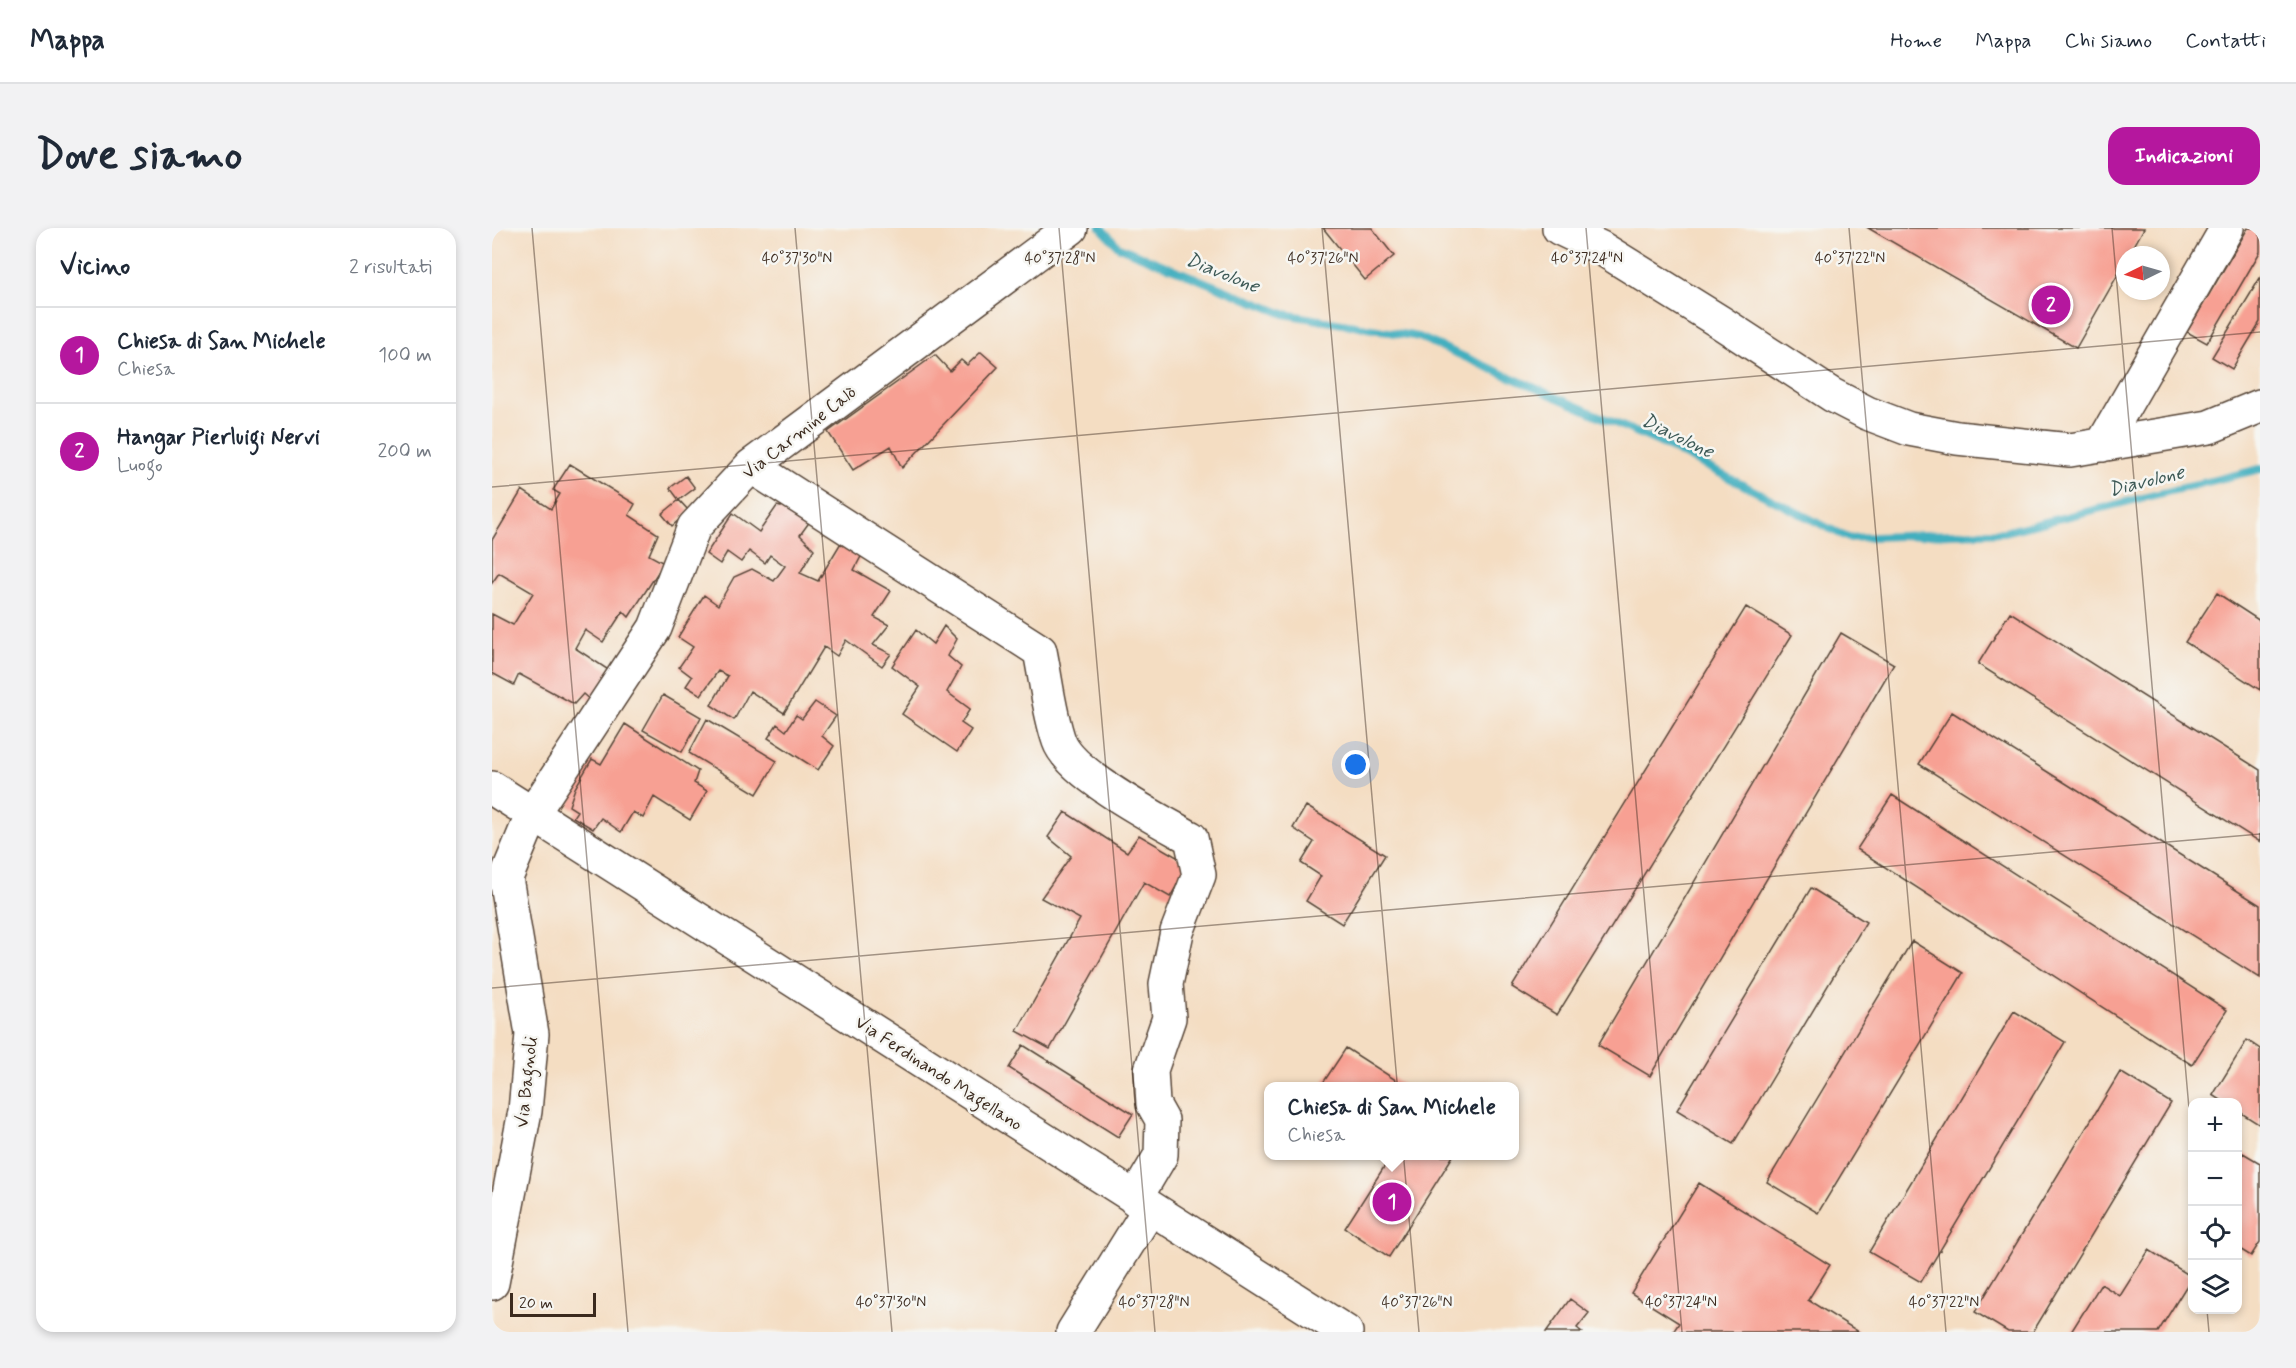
<!DOCTYPE html>
<html lang="it">
<meta charset="utf-8">
<style>
body{margin:0;font-family:Mynerve,sans-serif;background:#f2f2f3;color:#1f2937}
.controls{position:absolute;right:18px;bottom:18px;display:grid;overflow:hidden;border-radius:12px;box-shadow:0 3px 9px #0003}
.controls button{width:54px;height:54px;display:grid;place-items:center;padding:0;border:0;border-bottom:2px solid #e0e1e3;background:#fff;color:#1f2937;font:30px sans-serif}
.compass{position:absolute;left:1624px;top:18px;width:54px;height:54px;border-radius:50%;background:#fff;box-shadow:0 3px 9px #0003;rotate:265deg}
.scale{position:absolute;left:18px;bottom:15px;width:86px;box-sizing:border-box;padding-left:6px;border:3px solid #3b2a1e;border-top:0;font-size:16px;line-height:21px;white-space:nowrap;color:#3b2a1e;-webkit-text-stroke:4px #f6f6f2;paint-order:stroke}
.you{position:absolute;left:864px;top:537px;width:21px;height:21px;margin:-15px;border:4px solid #fff;border-radius:50%;background:#1a73e8;box-shadow:0 0 0 9px #1a73e833}
.badge{display:grid;place-items:center;width:39px;height:39px;border-radius:50%;background:#b5179e;color:#fff;font-size:20px;font-weight:700}
.pin{position:absolute;translate:-50% -50%;border:3px solid #fff;box-shadow:0 2px 6px #0006}
.popup{position:absolute;left:772px;top:854px;width:255px;height:78px;box-sizing:border-box;display:grid;place-content:center;border-radius:12px;background:#fff;filter:drop-shadow(0 2px 4px #0005);font-size:20px;white-space:nowrap;color:#747a83}
.popup b{font-size:22px;color:#1f2937}
.popup::after{content:'';position:absolute;left:50%;top:100%;margin-left:-12px;border:12px solid transparent;border-top-color:#fff}
.list{margin:0;padding:0;list-style:none}
h2{display:flex;justify-content:space-between;align-items:center;height:78px;margin:0;padding:0 24px;font-size:26px}
h2 small{font-size:20px;font-weight:400;color:#747a83}
.list li{display:grid;grid-template-columns:39px 1fr auto;gap:18px;align-items:center;box-sizing:border-box;height:96px;padding:0 24px;border-top:2px solid #e0e1e3}
.list b{display:block;font-size:22px;white-space:nowrap}
.list p{margin:0;font-size:20px;white-space:nowrap;color:#747a83}
.list em{font-size:20px;font-style:normal;color:#747a83}
.icon{flex:none;width:33px;height:33px;fill:none;stroke:currentColor;stroke-width:2;stroke-linecap:round;stroke-linejoin:round}
.map{position:relative;flex:none;width:1768px;height:1104px;overflow:hidden;border-radius:18px}
header{display:flex;align-items:center;gap:36px;box-sizing:border-box;height:84px;padding:0 30px;background:#fff;border-bottom:2px solid #e0e1e3}
header strong{font-size:28px}
nav{display:flex;gap:33px;margin-inline-start:auto;font-size:21px}
.intro{display:flex;align-items:center;justify-content:space-between;box-sizing:border-box;height:144px;padding:0 36px}
h1{margin:0;font-size:42px}
.button{padding:15px 27px;border-radius:18px;background:#b5179e;color:#fff;font-size:21px;font-weight:700}
main{display:flex;gap:36px;padding:0 36px}
aside{flex:1;background:#fff;border-radius:18px;box-shadow:0 3px 9px #0003}
.map>svg:first-child{display:block}
.lines{fill:none;stroke-linecap:round;stroke-linejoin:round}
.stream{stroke:#42afbf;stroke-width:8}
.building{fill:#f7a093}
.minor-casing{stroke:#574537;stroke-width:36}
.minor{stroke:#fff;stroke-width:33}
.ticks{fill:none;stroke:#3b2a1e;stroke-width:1.5;stroke-opacity:0.45}
.labels{text-anchor:middle;stroke-width:5;stroke-linejoin:round;paint-order:stroke}
.street-label{font-size:18px;fill:#3b2a1e;stroke:#f6f6f2}
.water-label{font-size:20px;font-style:italic;fill:#3d5956;stroke:#f6f6f2}
.ticks-label{font-size:15px;text-anchor:middle;fill:#3b2a1e;stroke:#f6f6f2;stroke-width:5;stroke-linejoin:round;paint-order:stroke}
</style>
<header>
<strong>Mappa</strong>
<nav><a>Home</a><a>Mappa</a><a>Chi siamo</a><a>Contatti</a></nav>
</header>
<div class="intro"><h1>Dove siamo</h1><a class="button">Indicazioni</a></div>
<main>
<aside>
<h2>Vicino<small>2 risultati</small></h2>
<ul class="list">
<li><span class="badge">1</span><div><b>Chiesa di San Michele</b><p>Chiesa</p></div><em>100 m</em></li>
<li><span class="badge">2</span><div><b>Hangar Pierluigi Nervi</b><p>Luogo</p></div><em>200 m</em></li>
</ul>
</aside>
<div class="map">
<svg width="1768" height="1104" viewBox="0 0 1768 1104">
<rect width="100%" height="100%" fill="#f6f6f2"/>
<filter id="ink" filterUnits="userSpaceOnUse"><feTurbulence type="fractalNoise" baseFrequency=".0167" numOctaves="2"/><feDisplacementMap in="SourceGraphic" scale="12" xChannelSelector="R" yChannelSelector="G"/><feConvolveMatrix kernelMatrix="1 2 1 2 8 2 1 2 1" color-interpolation-filters="sRGB"/></filter>
<filter id="wash" filterUnits="userSpaceOnUse"><feTurbulence type="fractalNoise" baseFrequency=".008" numOctaves="4" result="noise"/><feDisplacementMap in="SourceGraphic" scale="24" xChannelSelector="R" yChannelSelector="G"/><feGaussianBlur stdDeviation="1.35" result="paint"/><feColorMatrix in="noise" values="0 0 0 0 0 0 0 0 0 0 0 0 0 0 0 0 0 1.4 0 .05"/><feComposite in="paint" operator="in"/></filter>
<g filter="url(#wash)">
<rect width="100%" height="100%" fill="#f4ddc2"/>
<g class="lines">
<!-- stream -->
<path class="stream" d="M609,0L627,19L792,86L927,109L1164,213L1356,310L1512,304L1768,241"/>
</g>
<g id="blocks">
<!-- building -->
<path class="building" d="M831,0H880L902,28L873,52Z
M1376,0H1652L1637,27H1633V34L1584,120Z
M1756,0H1768V24L1715,115L1695,104Z
M1768,50V94L1740,141L1720,129Z
M489,124L506,139L410,240L399,218L361,242L336,204L443,127L458,143L469,132L475,137Z
M78,236L143,276L137,287L166,306L157,327L172,335L137,389L131,383L111,414L93,402L83,420L118,443L99,473L91,466L82,476L27,446L22,457L0,445V386L21,397L41,365L7,345L0,355V312L30,262L59,281L68,266L61,262Z
M194,248L203,260L187,272L197,283L180,298L170,286L187,272L178,260Z
M292,272L321,289L308,307L322,321L308,345L326,353L353,308L374,319L362,342L399,363L382,389L397,397L381,417L399,426L390,438L354,412L345,428L332,419L292,485L258,463L242,492L219,477L236,448L226,443L209,467L194,458L200,449L187,439L201,419L186,409L212,367L226,377L242,349L260,341L282,353L293,338L278,327L273,335L257,323L249,334L235,324L228,336L214,326L241,285L267,304L285,278L289,279Z
M1725,365L1768,393V462L1693,414Z
M1254,379L1300,407L1065,787L1020,759Z
M1518,384L1768,542V614L1486,436Z
M452,398L465,411L456,428L469,439L455,464L478,481L469,495L479,502L465,524L410,486L428,459L400,438L424,402L441,416Z
M1349,405L1402,436L1158,848L1106,817Z
M171,467L209,489L190,524L151,502Z
M323,474L344,488L330,508L342,518L326,542L276,510L285,496L294,503L304,487L310,491Z
M1460,484L1768,677V750L1427,536Z
M215,491L285,533L265,566L197,525Z
M133,496L206,543L202,555L215,563L198,592L162,569L151,590L141,584L129,604L109,590L101,601L81,589L85,583L77,578L83,560L100,531L109,536Z
M1400,567L1735,782L1700,837L1365,621Z
M814,578L893,627L850,696L814,673L829,648L809,635L822,614L801,600Z
M573,584L635,624L647,607L697,636L678,669L652,654L558,821L525,803L588,691L549,670L579,628L556,609Z
M1319,660L1374,694L1241,916L1185,882Z
M1420,713L1471,745L1326,985L1275,954Z
M1522,783L1573,814L1429,1054L1377,1024Z
M1755,812L1768,821V897L1746,883V874H1732L1721,867Z
M531,817L641,886L626,909L517,840Z
M854,820L913,858H829Z
M1628,844L1679,875L1541,1104H1516L1483,1084Z
M1751,925L1768,935V1014L1759,1028L1746,1020V933Z
M899,928H961L897,1029L853,1000Z
M1207,955L1338,1037L1316,1072L1367,1104H1181L1187,1095L1139,1065Z
M1657,1022L1700,1049L1666,1104H1579L1609,1056L1628,1068Z
M1078,1071L1097,1085L1085,1100L1090,1104H1054Z"/>
</g>
</g>
<g filter="url(#ink)">
<use href="#blocks" fill-opacity="0" stroke="#574537" stroke-width="1.5"/>
<g class="lines">
<!-- minor casing -->
<g class="minor-casing">
<path id="minor" d="M1067,0L1109,20L1228,94L1340,167L1375,185L1417,201L1465,210L1578,222L1717,199L1768,178
M1610,217L1735,0
M259,238L548,423C554,452 557,484 567,513C578,546 667,592 699,610L707,647L685,704L674,756L677,790L659,842L661,876L670,892L669,927L643,971
M0,560L854,1104
M0,1055L33,883L40,806L14,650L41,585L163,400L202,299L259,238L579,0
M581,1104L658,980"/>
</g>
<!-- minor -->
<use href="#minor" class="minor"/>
</g>
</g>
<!-- ticks -->
<path class="ticks" d="M40,0L136,1104M303,0L400,1104M567,0L663,1104M830,0L927,1104M1094,0L1190,1104M1357,0L1454,1104M1620,0L1700,915M0,259L1768,104M0,760L1768,606M1715,1082L1717,1104"/>
<g class="labels">
<!-- street labels -->
<g class="street-label">
<text transform="translate(307 204) rotate(-38)" y="6">Via Carmine Calò</text>
<text transform="translate(447 845) rotate(33)" y="6">Via Ferdinando Magellano</text>
<text transform="translate(34 854) rotate(-84)" y="6">Via Bagnoli</text>
</g>
<!-- water labels -->
<g class="water-label">
<text transform="translate(731 44) rotate(22)" y="7">Diavolone</text>
<text transform="translate(1186 207) rotate(26)" y="7">Diavolone</text>
<text transform="translate(1654 252) rotate(-14)" y="7">Diavolone</text>
</g>
</g>
<g class="ticks-label">
<text x="305" y="35">40°37'30"N</text>
<text x="568" y="35">40°37'28"N</text>
<text x="831" y="35">40°37'26"N</text>
<text x="1095" y="35">40°37'24"N</text>
<text x="1358" y="35">40°37'22"N</text>
<text x="399" y="1079">40°37'30"N</text>
<text x="662" y="1079">40°37'28"N</text>
<text x="925" y="1079">40°37'26"N</text>
<text x="1189" y="1079">40°37'24"N</text>
<text x="1452" y="1079">40°37'22"N</text>
</g>
</svg>
<div class="controls">
<button>+</button>
<button>−</button>
<button><svg class="icon" aria-label="locate" viewBox="0 0 24 24"><circle cx="12" cy="12" r="6"/><path d="M12 2v4M12 18v4M2 12h4M18 12h4"/></svg></button>
<button><svg class="icon" aria-label="layers" viewBox="0 0 24 24"><path d="M12 4l9 5-9 5-9-5zM3 14l9 5 9-5"/></svg></button>
</div>
<svg class="compass" viewBox="-18 -18 36 36"><path d="M0-13l5 13h-10z" fill="#e53935"/><path d="M0 13l5-13h-10z" fill="#747a83"/></svg>
<div class="scale">20 m</div>
<div class="you"></div>
<div class="pin badge" style="left:900px;top:974px">1</div>
<div class="popup"><b>Chiesa di San Michele</b>Chiesa</div>
<div class="pin badge" style="left:1559px;top:77px">2</div>
</div>
</main>
